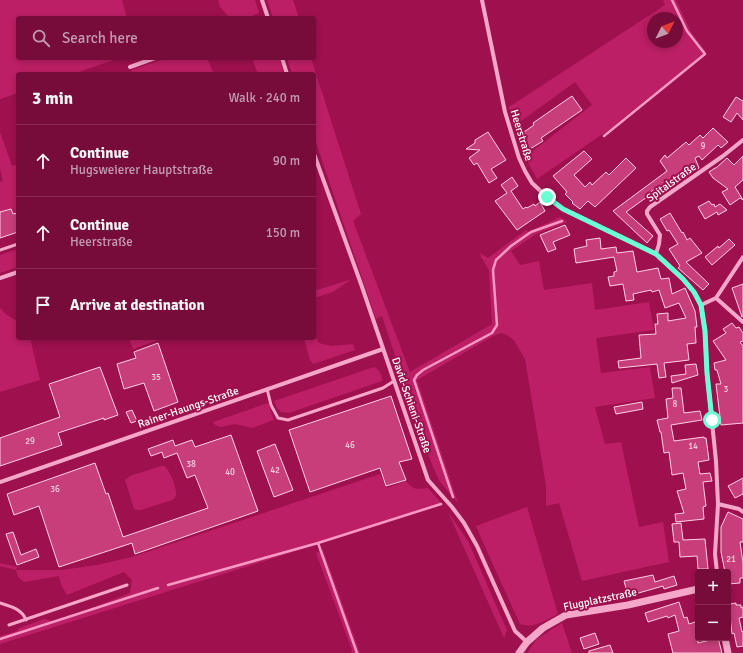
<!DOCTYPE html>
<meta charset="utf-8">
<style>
body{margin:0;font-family:Signika,sans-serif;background:#7c1542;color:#f1f3f6}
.controls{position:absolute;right:12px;bottom:12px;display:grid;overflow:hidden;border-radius:4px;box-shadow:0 2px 6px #0003}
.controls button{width:36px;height:36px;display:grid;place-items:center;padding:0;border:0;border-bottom:1px solid #882c54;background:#770c3a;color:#f1f3f6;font:20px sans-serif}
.compass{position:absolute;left:647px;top:12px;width:36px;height:36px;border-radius:50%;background:#770c3a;box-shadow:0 2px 6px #0003;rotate:48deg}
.stop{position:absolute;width:12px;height:12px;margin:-9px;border:3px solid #6bffd5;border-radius:50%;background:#fff}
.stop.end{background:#6bffd5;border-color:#fff;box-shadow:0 1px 4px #0008}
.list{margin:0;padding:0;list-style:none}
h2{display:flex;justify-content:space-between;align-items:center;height:52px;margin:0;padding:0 16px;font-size:17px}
h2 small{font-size:13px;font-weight:400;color:#c39baf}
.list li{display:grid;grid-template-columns:26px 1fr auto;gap:12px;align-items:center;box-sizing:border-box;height:72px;padding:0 16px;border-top:1px solid #882c54}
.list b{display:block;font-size:15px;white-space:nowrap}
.list p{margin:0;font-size:13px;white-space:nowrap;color:#c39baf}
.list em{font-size:13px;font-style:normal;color:#c39baf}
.icon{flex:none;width:22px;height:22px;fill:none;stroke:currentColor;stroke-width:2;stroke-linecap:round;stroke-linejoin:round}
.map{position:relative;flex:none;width:743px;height:653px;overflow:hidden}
.search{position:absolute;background:#770c3a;box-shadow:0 2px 6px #0003;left:16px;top:16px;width:300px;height:44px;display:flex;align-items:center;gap:10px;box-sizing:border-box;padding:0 14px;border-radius:4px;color:#c39baf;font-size:15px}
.panel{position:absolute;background:#770c3a;box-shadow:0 2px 6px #0003;left:16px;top:72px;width:300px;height:268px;border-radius:4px}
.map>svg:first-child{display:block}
.green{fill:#bc1f65;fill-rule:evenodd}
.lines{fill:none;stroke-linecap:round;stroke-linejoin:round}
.stream{stroke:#f899c5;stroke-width:2.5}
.building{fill:#c73e7b;stroke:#fed0e5}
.service{stroke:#f5a7ca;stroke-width:3}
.minor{stroke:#f5a7ca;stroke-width:4}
.tertiary{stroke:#f5a7ca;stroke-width:7}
.route{stroke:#6bffd5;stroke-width:5}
.labels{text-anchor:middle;stroke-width:4;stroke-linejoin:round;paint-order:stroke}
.number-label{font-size:9px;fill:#f1cfde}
.street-label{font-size:11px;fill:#fff;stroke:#9f104e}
</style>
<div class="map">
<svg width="743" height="653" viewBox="0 0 743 653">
<rect width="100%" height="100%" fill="#9f104e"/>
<!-- green -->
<path class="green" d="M0,0H122L127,18H18V58H119L73,74H18V93L0,99Z
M218,0H255L259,13L247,18H230L220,7Z
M267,0H293L299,18H273Z
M663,0H676L691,32L706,52L610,129L537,179L525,157L592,105L575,82L513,127L509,107L665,5ZM653,18H677V42H653Z
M168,58H207L214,74H133L131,70Z
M252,58H279L284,74H258Z
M287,58H311L361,214L353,221L410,372L492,324L489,270L481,257L480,253L488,258L526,230L528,232L560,217L567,222L536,234L511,251L520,265L539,261L544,290L592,283L595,310L649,302L654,330L596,338L601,373L650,367L655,398L595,407L605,444L621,442L639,527L663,522L669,562L582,581L559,503L546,506V486L525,359L514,340L507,335L501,333L493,336L417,380L458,503L440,482L433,467L421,435L382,316L376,319L314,137V74H292Z
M0,132L12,166L18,164V213L15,214L14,218L11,209L0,212V182L3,181L0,169Z
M18,249V267L0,273V255Z
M352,279L333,292L314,298V291Z
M0,308L7,315L18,322V338H30L40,380L0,392Z
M314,334L319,343L331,346L353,344L355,350L313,364L310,360L304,338H314Z
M129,338H164L133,349Z
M374,367C379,369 383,376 382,381L289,413L281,412L277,408L274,401Z
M268,403L274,420L252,428L235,424L220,427L214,424L213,422Z
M161,466H164C169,468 177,488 176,494C176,497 175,498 172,500L141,510H138L134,509L125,480L130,476Z
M380,474L387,488L406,481C415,491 415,489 428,488L443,505L0,644V636L17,631L19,628L44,619L56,622L130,593L132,580L124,572L67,595L61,585L59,576L24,582L18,577L16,570L0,566V563L17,567L16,570H61L97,565L132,557Z
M527,507L558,614C546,620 534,629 520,624L489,556L476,526Z
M448,512L468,541L507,630L504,638Z
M323,550L360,653H351L352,650L316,553Z
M562,623L572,653H527L537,639Z"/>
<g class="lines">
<!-- stream -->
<path class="stream" d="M604,136L705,54L687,31L672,0
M453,497L414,380L417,375L423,370L492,333L497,325L493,270L496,260L511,246L531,232L562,221
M168,585L318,543
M0,639L158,588
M357,653L318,543L441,504"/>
</g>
<!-- building -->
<path class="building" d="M572,96L582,110L541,138L543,141L530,149L523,138L526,136L524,132L534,125L533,123Z
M736,97L743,101V120L737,113L731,122L723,117Z
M713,128L728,142L721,148L718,145L702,160L699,156L695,158L699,168L696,171L691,164L672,183L674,185L666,191L661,185L646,195L647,197L626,212L653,236L647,243L613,211L667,171L660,161L665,155L667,158L686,142L689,145L700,135L703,138Z
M488,132L506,160L491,169L497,178L489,183L477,163L474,165L469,158L480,150L466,149L475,143V140Z
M584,151L592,159L574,175L585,187L590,182L592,185L606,172L609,175L626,158L636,168L595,207L588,201L580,209L572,203L573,202L565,194L567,192L553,176Z
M743,156V180L735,187L743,200L740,198L730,205L722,192L728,189L713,178L709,172L715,168H716L727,158L734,165Z
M512,177L518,186L511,191L523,209L526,207L527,208L534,204L535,206L540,202L545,211L517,230L495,201L507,193L501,185Z
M709,201L712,205L714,204L715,207L720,204L727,210L718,215L717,212L705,219L698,207Z
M11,209L13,214L18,213V232L0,238V212Z
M670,213L682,233L683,232L687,240L690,238L702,253L686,262L709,284L703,290L678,268L680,266L669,249L678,244L669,230L667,231L660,219Z
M565,225L570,235L553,242L556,249L548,252L540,235Z
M600,238L601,249L616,247L617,253L633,251L637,272L658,268L661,279L669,278L672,294L685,288L695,311L697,327H695L696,343L687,344L689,360L664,363L666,377L659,378L657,364L619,368L618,361L641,358L639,335L656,334L655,324H658L657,314L668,313V321L686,318L679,303L665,308L659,290L652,292L651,290L633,294L634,300L626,301L623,284L610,286L608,277L614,276V272L617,271L614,257L576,263L574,249L587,246L586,240Z
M729,239L735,245L712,265L705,257L718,246L719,248Z
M743,284V316L742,317L732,288Z
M732,323L736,328L739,327L743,333V341L740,342L743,346V423L721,425L716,384H721L717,370H715L714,363L726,360L713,341L726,333L723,329Z
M158,343L178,402L154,411L144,383L124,389L117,364L136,358L134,352Z
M696,364L698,375L672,383L671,376L686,374L685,365Z
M100,367L118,415L104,420V418L58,433L62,445L0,466V438L60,417L49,384Z
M672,388H681L684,413L700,411L702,420L671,425L674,441L704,437V438H706L709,460L698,462L700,474L710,473L712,481L703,482L706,506L703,507L704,519L676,522L675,514L684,513L677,491L686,489L683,473L672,475L669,452L664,453L661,432H660L657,420L668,418L666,399L673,398Z
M391,396L412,459L399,462L406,480L386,486L380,468L310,492L289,430Z
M642,402L643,409L616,414L614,407Z
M132,410L137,421L131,423L126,412Z
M231,435L258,511L135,554L132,543L59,567L39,506L14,515L7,494L95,463L106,494L108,493L123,537L208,508L195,475L187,478L177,453L164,458L162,452L151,456L148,449L173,440L175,446L192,440L195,447Z
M275,444L293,490L274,497L257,451Z
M743,478V494L735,498L728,486Z
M728,512L743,519V542H740L743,563V578H740V583L728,584V572H725L721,552V527Z
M681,523L683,540L705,539L708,569H698L697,556L680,557L679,542H674L672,524Z
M13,532L21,555L36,549L39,557L17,565L6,534Z
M653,575L655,582L674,576L677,585L664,589L663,586L628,596L624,581Z
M679,602L684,618L687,617L689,624L698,621V643L718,638L722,653H673L668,634L679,631L675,615L668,618L667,616L648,622L645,613Z
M736,603V605H741V608L743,607V617L739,618L742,632L743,631V646L737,647L734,633L732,634L729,608L730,604Z
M595,633L599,644L584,649L580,638Z
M610,645L613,653H589V651Z"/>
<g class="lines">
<!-- service -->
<path class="service" d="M0,250L18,244
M267,389L271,405L278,418L288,420L383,388L394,381
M0,603C10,606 22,609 26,620
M9,625L127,585"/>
<!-- minor -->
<path class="minor" d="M262,0L268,18
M482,0L505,112L519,158L525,171L532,183L547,197L563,209L656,254L683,279L694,292L701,305L705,331L707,373L716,461L718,504L715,554L717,572
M282,58L287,74
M130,67L155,58
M314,154L361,284L428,480L452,507L464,523L477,546L515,631L527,642
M656,254L659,244L660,235L647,214V211L650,207L723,156L743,140
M0,278L18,272
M716,298L743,322
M701,305L716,298L743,257
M0,482L383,349
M718,504L739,509L743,512"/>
<!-- tertiary -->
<path class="tertiary" d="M725,638L728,653
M519,653L527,642L543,628L566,615L628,605L698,589"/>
</g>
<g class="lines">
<!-- route -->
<path class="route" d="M547,197L563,209L656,254L683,279L694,292L701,305L705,331L707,373L712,420"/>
</g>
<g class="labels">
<!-- number labels -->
<g class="number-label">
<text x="703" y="149">9</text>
<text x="156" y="380">35</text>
<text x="726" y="392">3</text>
<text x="675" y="407">8</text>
<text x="30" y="444">29</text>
<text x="350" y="448">46</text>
<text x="693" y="449">14</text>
<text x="191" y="467">38</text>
<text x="275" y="473">42</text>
<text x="230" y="475">40</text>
<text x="55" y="492">36</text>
<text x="731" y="562">21</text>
</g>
<!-- street labels -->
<g class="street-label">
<text transform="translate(522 135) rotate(73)" y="4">Heerstraße</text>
<text transform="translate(671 182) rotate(-36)" y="4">Spitalstraße</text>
<text transform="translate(412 405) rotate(71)" y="4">David-Schieni-Straße</text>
<text transform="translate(188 407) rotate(-19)" y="4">Rainer-Haungs-Straße</text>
<text transform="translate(600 599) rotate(-12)" y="4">Flugplatzstraße</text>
</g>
</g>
</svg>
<div class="controls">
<button>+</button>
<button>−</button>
</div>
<svg class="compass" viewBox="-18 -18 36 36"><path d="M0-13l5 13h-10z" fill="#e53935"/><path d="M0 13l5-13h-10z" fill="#c39baf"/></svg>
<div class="stop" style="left:712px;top:420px"></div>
<div class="stop end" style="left:547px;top:197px"></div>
<div class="search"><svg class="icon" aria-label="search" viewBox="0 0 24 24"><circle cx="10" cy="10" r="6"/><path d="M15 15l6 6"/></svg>Search here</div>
<section class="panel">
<h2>3 min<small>Walk · 240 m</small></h2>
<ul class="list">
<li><svg class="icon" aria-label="ahead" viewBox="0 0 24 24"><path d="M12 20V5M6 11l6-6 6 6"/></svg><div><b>Continue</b><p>Hugsweierer Hauptstraße</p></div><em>90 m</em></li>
<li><svg class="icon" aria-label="ahead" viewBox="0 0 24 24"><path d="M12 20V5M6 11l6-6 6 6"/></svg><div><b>Continue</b><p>Heerstraße</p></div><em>150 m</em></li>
<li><svg class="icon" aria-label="arrive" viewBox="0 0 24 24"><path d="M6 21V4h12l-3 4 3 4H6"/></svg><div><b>Arrive at destination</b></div></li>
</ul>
</section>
</div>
